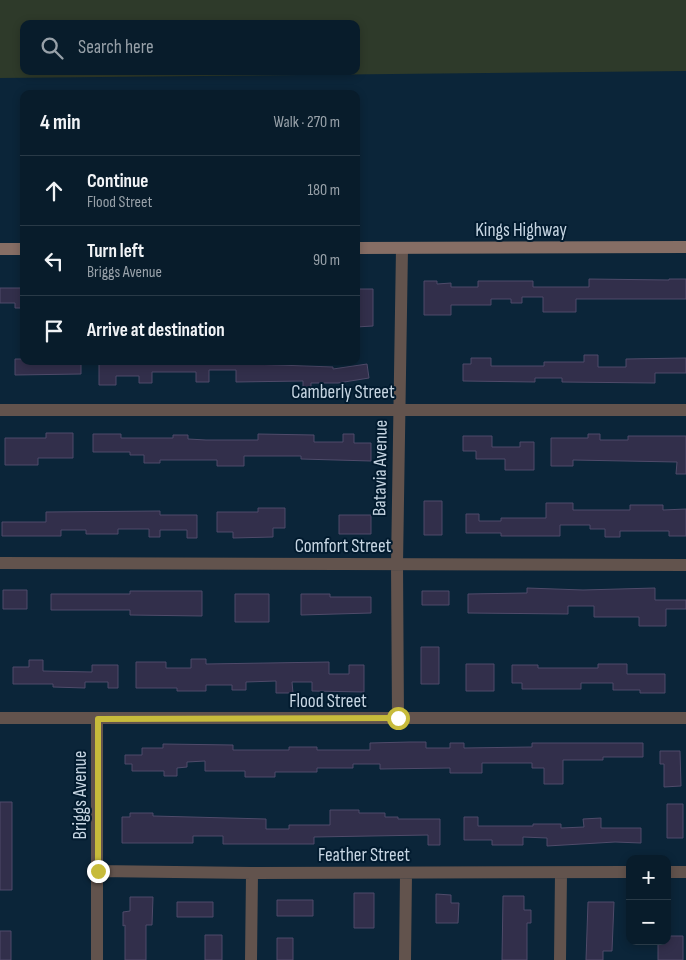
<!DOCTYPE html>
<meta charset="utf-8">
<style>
body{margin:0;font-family:"Sofia Sans Condensed",sans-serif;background:#162937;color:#f1f3f6}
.controls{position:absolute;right:15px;bottom:15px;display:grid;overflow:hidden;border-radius:10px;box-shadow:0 2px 8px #0003}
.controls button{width:45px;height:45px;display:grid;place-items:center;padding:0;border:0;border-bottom:1px solid #293a47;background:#081c2b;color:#f1f3f6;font:25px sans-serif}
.stop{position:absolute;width:15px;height:15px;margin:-11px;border:4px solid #c7bb3b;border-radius:50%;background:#fff}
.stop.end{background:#c7bb3b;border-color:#fff;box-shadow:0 1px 5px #0008}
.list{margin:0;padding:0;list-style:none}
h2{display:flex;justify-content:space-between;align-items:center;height:65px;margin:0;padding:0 20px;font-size:21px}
h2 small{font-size:16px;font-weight:400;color:#98a1a9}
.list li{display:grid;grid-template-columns:32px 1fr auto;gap:15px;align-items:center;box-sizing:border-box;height:70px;padding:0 20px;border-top:1px solid #293a47}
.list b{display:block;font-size:19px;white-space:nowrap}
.list p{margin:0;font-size:16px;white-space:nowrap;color:#98a1a9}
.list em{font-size:16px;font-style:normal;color:#98a1a9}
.icon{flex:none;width:28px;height:28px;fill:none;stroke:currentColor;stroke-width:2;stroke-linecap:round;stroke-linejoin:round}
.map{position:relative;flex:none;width:686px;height:960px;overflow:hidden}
.search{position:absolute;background:#081c2b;box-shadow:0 2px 8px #0003;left:20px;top:20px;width:340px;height:55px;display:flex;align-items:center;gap:12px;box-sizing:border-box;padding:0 18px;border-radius:10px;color:#98a1a9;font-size:19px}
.panel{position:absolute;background:#081c2b;box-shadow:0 2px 8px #0003;left:20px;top:90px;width:340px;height:275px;border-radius:10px}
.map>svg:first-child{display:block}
.green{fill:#2e3a2a;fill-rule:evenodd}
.building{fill:#322f4b;stroke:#4f4b6a}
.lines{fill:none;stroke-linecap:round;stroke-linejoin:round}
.street{stroke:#62534d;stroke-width:12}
.secondary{stroke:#866e65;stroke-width:12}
.route{stroke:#c7bb3b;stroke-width:6}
.labels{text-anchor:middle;stroke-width:4;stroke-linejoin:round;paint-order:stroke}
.street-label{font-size:19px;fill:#c7d6e3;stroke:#021b2f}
</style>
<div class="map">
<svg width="686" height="960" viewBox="0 0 686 960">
<rect width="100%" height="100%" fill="#0b2539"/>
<!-- green -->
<path class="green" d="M0,0H686V71L0,78ZM24,24H356V71H24Z"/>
<!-- building -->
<path class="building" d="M589,279L669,280V279H686V299H576V312H543V297H522V303H511V299H491V305H451V315H424V281H437V284L451,283V287H478V281H533V287H589Z
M0,288H24V308H15V303H0Z
M356,289H373V326L356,327Z
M584,355H598V367H626V359L686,358V373H655V383L562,382V378H535V382L463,381V364H471V358H491V366H544V362H584Z
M15,359H24V361H81V374L15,375Z
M250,361V364L333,367V369L367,364L369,378L338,383H311V393H303V381L236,382V370H209V382H196V372H152V383H139V376H116V385H99V362Z
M46,433H73V458H38V465H5V438H46Z
M93,434H121V438H173V435H188V439L206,440H258V434L314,435V442H343V434H354V443H371V461L301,459V456H244V466H217V460H160V463H144V455H130V452H93Z
M588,434H600V440H628V436H686V474H676L677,462L573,460V466H551V438H588Z
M463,436H492V447H520V442H534V470H505V459H476V451H463Z
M424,501H442V535H424Z
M546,503H573V510H630V505H663V510L686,509V536H669V531H620V537H605V529H590V525H560V536H501V533H466V514H479V521H501V518H546Z
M258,508H285V528H273V537L233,538V532H217V512H258Z
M160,511V515H197V538H187V530H160V537H149V529H118V534H86V530H61V536H2V522H46V512Z
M339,515H371V534H339Z
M527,588L583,590L655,588V600H686V609H666V626H639V617H594V606H568V614L468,613V594L527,593Z
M3,590H27V609H3Z
M130,591H202V616L130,615V610H51V594H130Z
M422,591H449V605H422Z
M235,594H269V622H235Z
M301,594H330V597H371V613L301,615Z
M421,647H439V684H421Z
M191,659H206V664L329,662V674H349V665H364V692L312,691V682H292L293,693H276V681L246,682V690H232V685H206V691H177V688H136V662H166V668H191Z
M29,660H43V671L92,672V665H118V688H108V682H85V688L53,687V684H13V667H29Z
M466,664H494V691H466Z
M598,664H627V674H665V693H640V690H613V683H581V689H522V683H512V665H538V668H598Z
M410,742H426V748H450V743H464V748L532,747V743H643V757H603V760H563V784H544V768H532V763H482V773H450V768L380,769V764H353V768H317V772H275V777H245V771H205V761L187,762V767L177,768V776H164V771H132V764H125V755H142V748H163V744L233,745V750H289V747H317V750H370V743Z
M660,751H680L681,786L664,787V764H660Z
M0,802H12V890H0Z
M667,804H683V838H667Z
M330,810H359V813H385V817H398V819H440V845H428V835L314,837V844H223V836H193V843H122V817H130V813H153V816L266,819V829H289V825H330Z
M464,817H478V826H533V824H561V828L584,827L583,819L601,818V828H641V843L615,842L547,846V838L523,837V845H492V840H464Z
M354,893H374V928H354Z
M436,894L451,895V903H459L458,923H436Z
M503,896H524V910H531V923H527V960H502Z
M130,897H153L152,925H146V960H125V925L123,926V912L130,911Z
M277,900H313V916H277Z
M177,902H213V917H177Z
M588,902H614L612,951H603V960H586Z
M0,931H11V960H0Z
M205,935H222V960H205Z
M667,936H683V960H658V941H667Z
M277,938H293V960H277Z"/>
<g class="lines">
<!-- street -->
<path class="street" d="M0,410H686
M0,563L686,565
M0,718H686
M398,718L397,564L402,248
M98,871L252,873L630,872
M667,872H686
M97,960V719
M251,960L252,873
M405,960L406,873
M560,960L561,873"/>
<!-- secondary -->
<path class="secondary" d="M356,248L686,247
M0,249H24"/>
</g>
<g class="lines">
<!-- route -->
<path class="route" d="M98,871V719L398,718"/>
</g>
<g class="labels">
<!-- street labels -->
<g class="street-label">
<text x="521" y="236">Kings Highway</text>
<text x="343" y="398">Camberly Street</text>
<text transform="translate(379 468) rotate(-89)" y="7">Batavia Avenue</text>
<text x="343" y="552">Comfort Street</text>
<text x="328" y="707">Flood Street</text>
<text transform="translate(79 795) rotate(-90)" y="7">Briggs Avenue</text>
<text x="364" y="861">Feather Street</text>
</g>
</g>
</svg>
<div class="controls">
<button>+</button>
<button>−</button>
</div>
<div class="stop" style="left:398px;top:718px"></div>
<div class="stop end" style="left:98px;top:871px"></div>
<div class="search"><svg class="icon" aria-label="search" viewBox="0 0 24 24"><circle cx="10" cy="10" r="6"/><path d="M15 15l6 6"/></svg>Search here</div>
<section class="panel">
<h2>4 min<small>Walk · 270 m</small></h2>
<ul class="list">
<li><svg class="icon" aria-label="ahead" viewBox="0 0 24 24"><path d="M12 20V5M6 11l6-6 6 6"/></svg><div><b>Continue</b><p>Flood Street</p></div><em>180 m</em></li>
<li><svg class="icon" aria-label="left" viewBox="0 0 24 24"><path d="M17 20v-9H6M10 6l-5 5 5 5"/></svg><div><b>Turn left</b><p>Briggs Avenue</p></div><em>90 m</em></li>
<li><svg class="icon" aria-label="arrive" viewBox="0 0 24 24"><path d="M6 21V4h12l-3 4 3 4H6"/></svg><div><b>Arrive at destination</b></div></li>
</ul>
</section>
</div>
